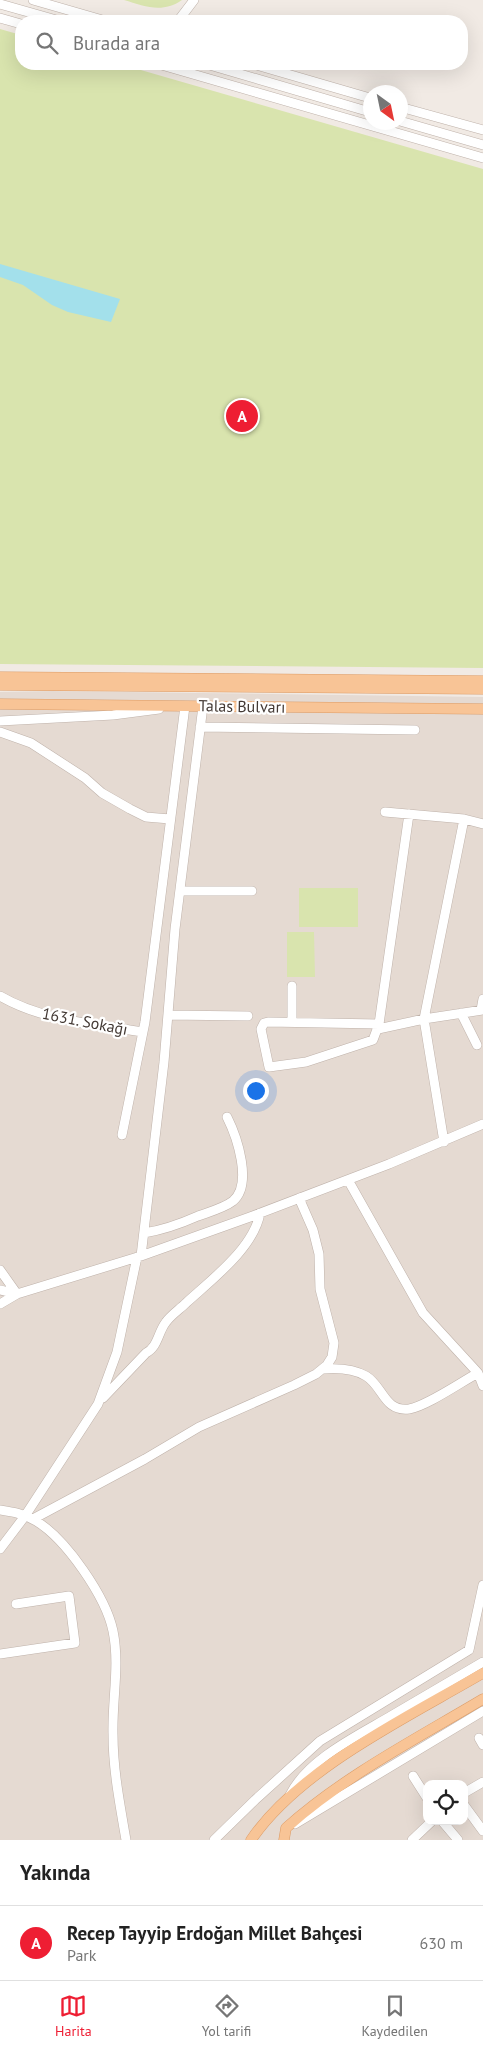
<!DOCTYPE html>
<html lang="tr">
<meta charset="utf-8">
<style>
body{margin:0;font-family:"PT Sans",sans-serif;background:#f2f2f2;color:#222}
.controls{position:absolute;right:15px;bottom:15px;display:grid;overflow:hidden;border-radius:10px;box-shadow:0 5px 20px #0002}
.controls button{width:45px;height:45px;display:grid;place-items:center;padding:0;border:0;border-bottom:1px solid #e0e0e0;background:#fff;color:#222;font:25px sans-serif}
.compass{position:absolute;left:363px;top:85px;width:45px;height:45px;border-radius:50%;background:#fff;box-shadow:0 5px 20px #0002;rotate:147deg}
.you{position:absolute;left:255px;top:1090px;width:18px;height:18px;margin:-12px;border:4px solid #fff;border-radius:50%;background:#1a73e8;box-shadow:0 0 0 8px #1a73e833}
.badge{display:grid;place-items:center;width:32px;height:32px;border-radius:50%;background:#ee1e33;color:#fff;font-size:16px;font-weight:700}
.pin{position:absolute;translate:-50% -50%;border:2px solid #fff;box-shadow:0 1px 5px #0006}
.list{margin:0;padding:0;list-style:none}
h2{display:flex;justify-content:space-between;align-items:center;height:65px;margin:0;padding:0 20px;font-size:21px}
h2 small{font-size:16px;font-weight:400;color:#767676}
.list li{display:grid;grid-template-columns:32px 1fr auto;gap:15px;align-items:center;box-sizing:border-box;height:75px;padding:0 20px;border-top:1px solid #e0e0e0}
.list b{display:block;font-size:19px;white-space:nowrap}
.list p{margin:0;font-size:16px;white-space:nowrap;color:#767676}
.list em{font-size:16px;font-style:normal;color:#767676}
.icon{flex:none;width:28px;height:28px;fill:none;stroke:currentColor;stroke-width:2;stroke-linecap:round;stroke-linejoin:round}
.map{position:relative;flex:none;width:483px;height:1840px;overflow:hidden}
.search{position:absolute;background:#fff;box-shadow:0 5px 20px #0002;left:15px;right:15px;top:15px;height:55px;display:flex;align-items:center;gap:12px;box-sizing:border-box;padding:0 18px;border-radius:20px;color:#767676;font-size:19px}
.sheet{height:140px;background:#fff}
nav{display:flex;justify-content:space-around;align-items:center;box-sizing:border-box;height:70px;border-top:1px solid #e0e0e0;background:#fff;font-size:14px;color:#767676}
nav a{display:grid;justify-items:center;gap:2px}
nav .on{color:#ee1e33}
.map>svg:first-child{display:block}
.residential{fill:#e5dad2;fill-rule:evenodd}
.green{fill:#d9e4ae}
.water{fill:#a3e0eb}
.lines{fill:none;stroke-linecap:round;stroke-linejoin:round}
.minor-casing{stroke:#bfb2aa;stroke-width:10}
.major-casing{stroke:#dc9c67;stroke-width:11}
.minor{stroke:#fff;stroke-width:9}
.major{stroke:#f8c496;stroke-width:10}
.labels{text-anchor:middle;stroke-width:4.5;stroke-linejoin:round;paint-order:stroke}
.street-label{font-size:16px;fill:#433934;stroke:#fff}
</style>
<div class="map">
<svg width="483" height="1840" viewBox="0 0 483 1840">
<rect width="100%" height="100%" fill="#f1eae4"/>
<!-- residential -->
<path class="residential" d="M52,691L483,697V1840H0V692ZM427,1784H464V1821H427Z"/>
<!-- green -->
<path class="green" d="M124,0H182C162,14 144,6 124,0Z
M0,29L21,35V64H120L483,169V668L0,664Z
M299,888H358V927H299Z
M287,932H314L315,977H287Z"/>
<!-- water -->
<path class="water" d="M0,264L120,299L111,322L68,312L52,305L23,285L0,277Z"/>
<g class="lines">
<!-- minor casing -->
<g class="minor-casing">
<path id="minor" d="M33,0L106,21
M0,4L60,21
M0,18L21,24
M178,21L194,0
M158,64L483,158
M206,64L370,112
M253,64L370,98
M400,107L483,130
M400,121L483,145
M0,721L113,715L159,709
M200,727L415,730
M0,732L31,743L85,778L102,793L130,809L146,817L170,819
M385,812L464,819L483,824
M180,891H252
M0,996C43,1021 95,1024 143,1032
M481,1010L483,999
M461,1013L477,1045
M168,1015L248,1016
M292,1022V986
M379,1024L268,1022L264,1023L261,1029L269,1067L306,1062L373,1040L379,1024L409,814
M378,1029L424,1019L483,1010
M122,1135L145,1022L185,706H179
M444,1142L424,1019L464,819
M348,1180L423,1313L478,1373L483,1386
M144,1233C163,1230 180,1224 198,1216C209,1212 224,1208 233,1201C253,1184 237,1137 227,1117
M141,1256L164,1062L175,929L203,706
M0,1270L17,1294
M0,1290L17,1294
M0,1304L17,1294L141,1256L250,1217L389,1164L483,1124
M324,1369C337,1368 354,1369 366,1376C383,1386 384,1412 409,1409C427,1406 461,1382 478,1373
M103,1398L146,1353C158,1347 158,1332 166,1322C171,1315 180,1309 186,1303C211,1280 254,1248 260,1213
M0,1510C13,1512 25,1514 36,1521C66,1539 106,1597 113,1631C120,1665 112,1700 113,1734C113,1770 120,1805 126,1840
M33,1519L145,1459L199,1427L294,1385L316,1374L327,1365L332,1357L334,1343L320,1289L319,1254L313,1230L299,1198
M0,1549L25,1516L98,1404L117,1352L137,1257
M0,1654L75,1643L69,1596L16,1604
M479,1738L483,1745
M413,1776L427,1798
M464,1793L483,1782
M290,1795C308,1759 357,1736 391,1716C422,1698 452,1680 483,1662
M464,1805L483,1831
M442,1821L458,1840
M295,1824L483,1711
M214,1840L255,1800L320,1741L469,1650L483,1585
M412,1840L432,1821"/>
</g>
<!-- major casing -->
<g class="major-casing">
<path id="major" d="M0,677L483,681
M0,685L483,689
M0,704L483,709
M251,1840C300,1768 408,1717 483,1673
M284,1840L286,1828C344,1776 416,1739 483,1699"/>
</g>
<!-- minor -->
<use href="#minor" class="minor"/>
<!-- major -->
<use href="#major" class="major"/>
</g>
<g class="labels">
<!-- street labels -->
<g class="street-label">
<text transform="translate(242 706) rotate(1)" y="6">Talas Bulvarı</text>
<text transform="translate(85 1021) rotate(11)" y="6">1631. Sokağı</text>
</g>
</g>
</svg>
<div class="controls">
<button><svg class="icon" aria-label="locate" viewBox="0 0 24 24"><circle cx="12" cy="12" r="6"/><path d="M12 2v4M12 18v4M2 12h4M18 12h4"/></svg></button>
</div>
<svg class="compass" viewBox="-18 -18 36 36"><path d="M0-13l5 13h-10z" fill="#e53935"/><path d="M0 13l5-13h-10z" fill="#767676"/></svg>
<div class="you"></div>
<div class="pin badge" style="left:242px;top:416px">A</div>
<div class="search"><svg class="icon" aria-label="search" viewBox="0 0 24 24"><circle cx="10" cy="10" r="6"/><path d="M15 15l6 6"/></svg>Burada ara</div>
</div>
<section class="sheet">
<h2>Yakında<small></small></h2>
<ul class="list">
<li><span class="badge">A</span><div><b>Recep Tayyip Erdoğan Millet Bahçesi</b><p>Park</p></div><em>630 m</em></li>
</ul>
</section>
<nav>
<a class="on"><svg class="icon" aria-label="map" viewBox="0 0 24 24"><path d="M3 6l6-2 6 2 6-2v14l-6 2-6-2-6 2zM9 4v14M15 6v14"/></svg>Harita</a>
<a><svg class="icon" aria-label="directions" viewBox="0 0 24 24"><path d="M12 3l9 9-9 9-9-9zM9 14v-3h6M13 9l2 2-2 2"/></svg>Yol tarifi</a>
<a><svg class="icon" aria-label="saved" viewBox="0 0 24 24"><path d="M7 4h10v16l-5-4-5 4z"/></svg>Kaydedilen</a>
</nav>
